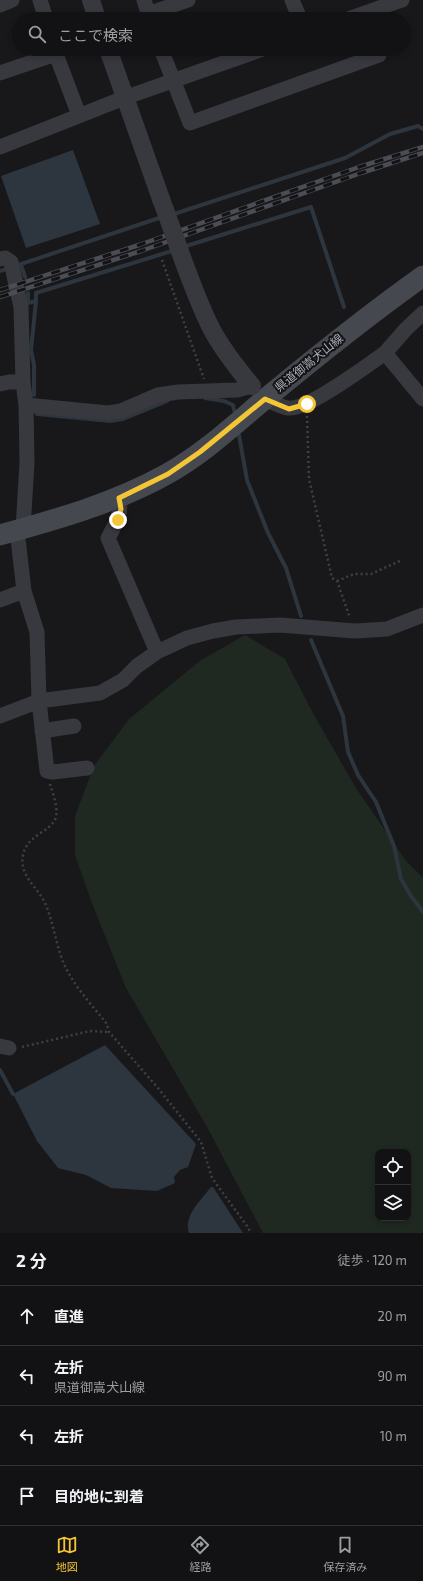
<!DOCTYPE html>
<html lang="ja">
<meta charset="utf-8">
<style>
body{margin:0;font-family:"Exo 2","Noto Sans JP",sans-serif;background:#1b1b1d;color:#f1f3f6}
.controls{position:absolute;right:12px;bottom:12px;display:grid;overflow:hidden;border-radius:8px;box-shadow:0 2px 6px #0003}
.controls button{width:36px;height:36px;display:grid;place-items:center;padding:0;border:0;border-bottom:1px solid #313234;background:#121214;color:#f1f3f6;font:20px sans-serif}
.stop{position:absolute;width:12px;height:12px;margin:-9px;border:3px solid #f4c535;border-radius:50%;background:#fff}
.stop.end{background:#f4c535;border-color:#fff;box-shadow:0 1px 4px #0008}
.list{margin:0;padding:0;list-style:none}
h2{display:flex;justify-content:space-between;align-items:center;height:52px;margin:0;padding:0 16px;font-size:17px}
h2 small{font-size:13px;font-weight:400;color:#9c9ea0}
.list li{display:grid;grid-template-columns:26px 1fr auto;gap:12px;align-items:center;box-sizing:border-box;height:60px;padding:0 16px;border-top:1px solid #313234}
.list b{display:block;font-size:15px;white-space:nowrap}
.list p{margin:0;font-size:13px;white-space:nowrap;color:#9c9ea0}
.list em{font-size:13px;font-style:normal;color:#9c9ea0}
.icon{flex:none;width:22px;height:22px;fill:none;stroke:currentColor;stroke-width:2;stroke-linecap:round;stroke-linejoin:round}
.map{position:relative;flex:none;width:423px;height:1233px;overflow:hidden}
.search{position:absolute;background:#121214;box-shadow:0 2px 6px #0003;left:12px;right:12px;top:12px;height:44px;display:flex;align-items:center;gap:10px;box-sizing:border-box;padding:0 14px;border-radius:22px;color:#9c9ea0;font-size:15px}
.sheet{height:292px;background:#121214}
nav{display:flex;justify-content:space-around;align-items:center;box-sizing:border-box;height:56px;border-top:1px solid #313234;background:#121214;font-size:11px;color:#9c9ea0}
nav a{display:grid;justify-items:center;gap:2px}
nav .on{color:#f4c535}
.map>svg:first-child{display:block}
.green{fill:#1f2821;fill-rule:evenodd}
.water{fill:#2d353e}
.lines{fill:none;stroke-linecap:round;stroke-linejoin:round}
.stream{stroke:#2d353e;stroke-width:4}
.path{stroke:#3e4046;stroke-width:2.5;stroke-dasharray:2 3;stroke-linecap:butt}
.minor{stroke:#38393f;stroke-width:15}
.tertiary{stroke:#38393f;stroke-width:18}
.secondary{stroke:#46484f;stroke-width:21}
.rail-casing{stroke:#4b4d54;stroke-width:4.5}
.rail{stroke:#131215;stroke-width:3;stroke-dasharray:9;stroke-linecap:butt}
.tertiary-bridge{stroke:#38393f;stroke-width:18}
.route{stroke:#f4c535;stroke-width:5}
.labels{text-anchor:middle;stroke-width:4;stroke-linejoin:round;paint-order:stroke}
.street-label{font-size:12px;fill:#aaadba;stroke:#131215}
</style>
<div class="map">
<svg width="423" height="1233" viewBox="0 0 423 1233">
<rect width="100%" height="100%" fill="#18181a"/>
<!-- green -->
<path class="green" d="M245,635L285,659L314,715L356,788L406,861L423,878V1233H263L207,1127L126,988L93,906L75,855V816L94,766L129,719L201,660ZM378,1152H408V1218H378Z"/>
<!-- water -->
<path class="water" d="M73,150L100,224L26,248L1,176Z
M105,1045L196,1144L188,1167L180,1170L174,1177L175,1183L157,1191L111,1188L86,1175L58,1168L37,1141L13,1094Z
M211,1187H213L243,1233H189C183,1216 202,1199 211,1187Z"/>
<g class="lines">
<!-- stream -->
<path class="stream" d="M171,215L345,158L390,134L418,126L423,129
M183,247L311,207L344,307
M21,265L25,277
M0,271L162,217
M28,293V303L36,301V293L175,250
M34,395V365L31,350L36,301
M205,398L224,401L233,405L234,410
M37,414L110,421L123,419L167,401
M239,435L247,480L268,533L286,568L301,616
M311,640L343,716L348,752L358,775L376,802L394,846L401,879L411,896L423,912
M0,1070L13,1094"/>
<!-- path -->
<path class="path" d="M162,260L204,379
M307,416L309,479L332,578L337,581L350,618
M337,581L354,574H371L402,560
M50,784C53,794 58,807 56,817C52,832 27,834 23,855C19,876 37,886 45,903C53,921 55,940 62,959C71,983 91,1004 107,1024L109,1032L158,1088L201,1142L212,1178L247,1226L251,1233
M22,1047L90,1031L109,1032"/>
<!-- minor -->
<path class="minor" d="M40,0L46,19
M144,0L150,19
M292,0L300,19
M0,5L12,0
M148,14L188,0
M348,19L402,0
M54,49L79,115
M161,49L190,123L379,55L376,49
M0,73L56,54
M0,147L124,98L263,49
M0,259L5,258L11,262L21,307L23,382L26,405L27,463L23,529
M385,353L406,329L423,313
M0,384L9,382H23
M265,399C272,402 281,407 288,408C306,411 368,365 385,353L423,399
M26,405L108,413L121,411L158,395L178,392L237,390L252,386
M119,498C122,515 116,523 108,538L157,652
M17,530L24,591L37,632L39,701L47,771L53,772L87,768
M0,600L24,591
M0,716L39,701L100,693L123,680L137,666L157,652L187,638L213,631L236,627L280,625L355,631L387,629L423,615
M42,731L74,726
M0,1046L9,1048"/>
<!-- tertiary -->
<path class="tertiary" d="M91,0L97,19
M108,49L161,199"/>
<!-- secondary -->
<path class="secondary" d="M0,535C58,519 115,503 167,474C203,454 234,425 265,399C317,356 368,315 423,276"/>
<!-- rail casing -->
<g class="rail-casing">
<path id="rail" d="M0,290L139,245L359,167L423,147
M0,297L141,251L361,173L423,153"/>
</g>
<!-- rail -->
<use href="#rail" class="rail"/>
<!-- tertiary-bridge -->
<path class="tertiary-bridge" d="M161,199C177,241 191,288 211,328C222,349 237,368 252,386"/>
</g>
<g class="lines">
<!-- route -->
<path class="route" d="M118,520L121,509L119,498L168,474L200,452L265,399L289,409L307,404"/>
</g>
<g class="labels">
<!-- street labels -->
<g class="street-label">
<text transform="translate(309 363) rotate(-39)" y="4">県道御嵩犬山線</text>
</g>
</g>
</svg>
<div class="controls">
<button><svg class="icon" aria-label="locate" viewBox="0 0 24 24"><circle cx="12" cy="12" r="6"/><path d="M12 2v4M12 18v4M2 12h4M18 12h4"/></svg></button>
<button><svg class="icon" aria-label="layers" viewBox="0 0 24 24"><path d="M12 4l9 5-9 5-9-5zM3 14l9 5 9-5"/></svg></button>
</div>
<div class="stop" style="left:307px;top:404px"></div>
<div class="stop end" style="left:118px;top:520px"></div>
<div class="search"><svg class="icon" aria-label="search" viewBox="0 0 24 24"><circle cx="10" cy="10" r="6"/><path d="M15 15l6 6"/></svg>ここで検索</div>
</div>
<section class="sheet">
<h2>2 分<small>徒歩 · 120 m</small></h2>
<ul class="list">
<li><svg class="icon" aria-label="ahead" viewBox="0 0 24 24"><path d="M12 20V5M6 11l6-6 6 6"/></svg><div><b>直進</b></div><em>20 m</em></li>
<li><svg class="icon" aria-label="left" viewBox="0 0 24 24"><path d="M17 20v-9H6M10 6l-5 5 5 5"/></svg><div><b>左折</b><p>県道御嵩犬山線</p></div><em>90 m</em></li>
<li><svg class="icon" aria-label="left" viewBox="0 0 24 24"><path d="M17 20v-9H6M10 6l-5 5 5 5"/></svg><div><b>左折</b></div><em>10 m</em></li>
<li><svg class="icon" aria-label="arrive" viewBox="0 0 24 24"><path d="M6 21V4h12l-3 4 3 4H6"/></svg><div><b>目的地に到着</b></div></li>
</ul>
</section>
<nav>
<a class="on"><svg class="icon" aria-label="map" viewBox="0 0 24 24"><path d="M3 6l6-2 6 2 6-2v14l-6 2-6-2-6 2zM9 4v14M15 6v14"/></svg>地図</a>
<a><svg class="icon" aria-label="directions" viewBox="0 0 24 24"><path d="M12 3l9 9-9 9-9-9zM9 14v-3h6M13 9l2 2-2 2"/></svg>経路</a>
<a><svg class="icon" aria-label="saved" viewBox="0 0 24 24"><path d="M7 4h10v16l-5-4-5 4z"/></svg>保存済み</a>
</nav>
